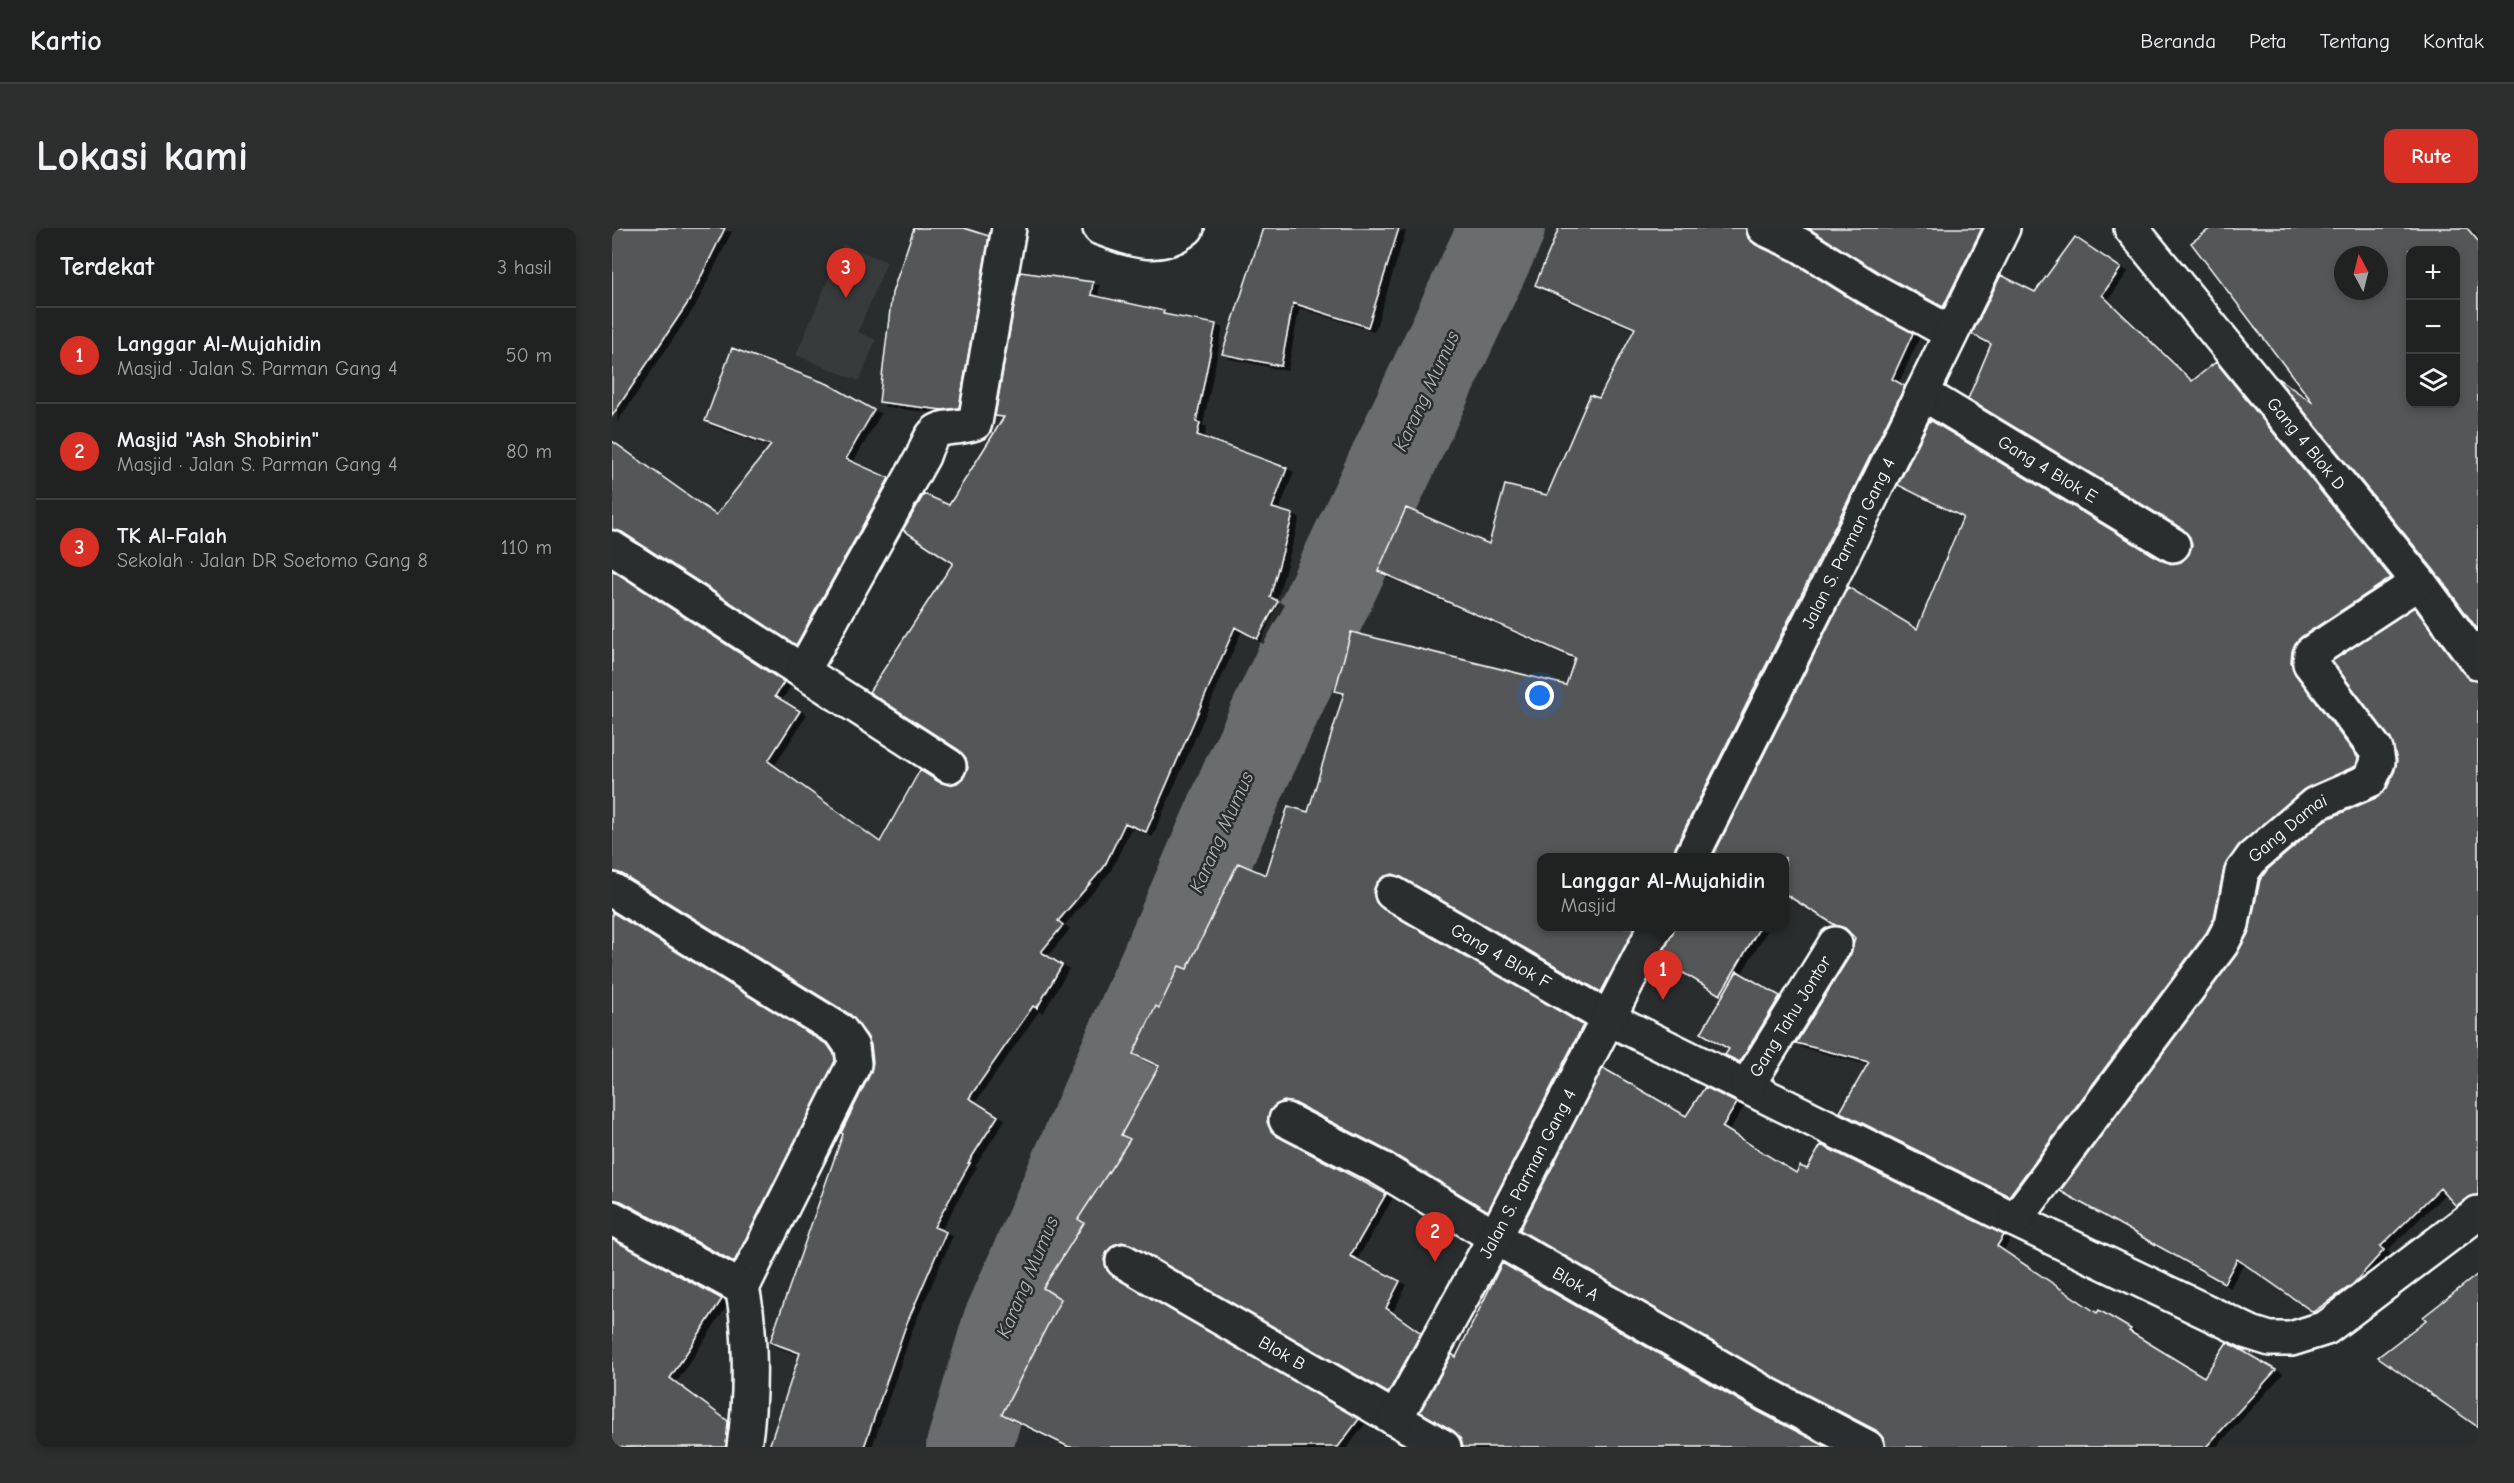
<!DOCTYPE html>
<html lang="id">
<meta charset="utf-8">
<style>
body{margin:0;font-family:"Comic Neue",sans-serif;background:#2d2f2f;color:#f1f3f6}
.controls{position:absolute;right:18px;top:18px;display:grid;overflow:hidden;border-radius:12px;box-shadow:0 3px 9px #0003}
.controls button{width:54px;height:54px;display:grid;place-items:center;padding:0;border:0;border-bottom:2px solid #3d3f40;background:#202222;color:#f1f3f6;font:30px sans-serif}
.compass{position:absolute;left:1722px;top:18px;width:54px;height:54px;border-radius:50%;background:#202222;box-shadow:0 3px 9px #0003;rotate:353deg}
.you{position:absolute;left:928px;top:468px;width:21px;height:21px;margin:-15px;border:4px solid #fff;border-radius:50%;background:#1a73e8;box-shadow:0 0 0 9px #1a73e833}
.badge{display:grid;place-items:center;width:39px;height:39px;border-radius:50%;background:#d93025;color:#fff;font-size:20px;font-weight:700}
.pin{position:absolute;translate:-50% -50px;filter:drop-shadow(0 2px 3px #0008)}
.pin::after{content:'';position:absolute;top:32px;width:21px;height:18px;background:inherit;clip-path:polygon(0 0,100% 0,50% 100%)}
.popup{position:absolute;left:925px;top:625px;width:252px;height:78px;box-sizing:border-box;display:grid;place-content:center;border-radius:12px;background:#202222;filter:drop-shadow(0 2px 4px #0005);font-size:20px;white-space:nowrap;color:#a2a4a5}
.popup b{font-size:22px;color:#f1f3f6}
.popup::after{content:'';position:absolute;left:50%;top:100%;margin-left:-12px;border:12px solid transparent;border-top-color:#202222}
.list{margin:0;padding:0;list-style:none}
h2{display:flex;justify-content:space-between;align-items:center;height:78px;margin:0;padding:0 24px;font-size:26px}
h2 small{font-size:20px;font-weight:400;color:#a2a4a5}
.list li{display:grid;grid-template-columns:39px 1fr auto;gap:18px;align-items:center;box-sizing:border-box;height:96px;padding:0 24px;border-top:2px solid #3d3f40}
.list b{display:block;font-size:22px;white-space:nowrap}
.list p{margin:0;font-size:20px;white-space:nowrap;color:#a2a4a5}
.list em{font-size:20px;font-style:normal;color:#a2a4a5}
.icon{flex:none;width:33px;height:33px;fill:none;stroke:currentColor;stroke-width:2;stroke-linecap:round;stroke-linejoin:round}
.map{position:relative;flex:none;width:1866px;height:1219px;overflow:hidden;border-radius:12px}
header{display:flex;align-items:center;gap:36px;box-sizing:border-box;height:84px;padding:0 30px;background:#202222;border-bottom:2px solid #3d3f40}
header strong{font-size:28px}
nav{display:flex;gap:33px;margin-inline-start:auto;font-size:21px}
.intro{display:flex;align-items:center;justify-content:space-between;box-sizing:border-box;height:144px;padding:0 36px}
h1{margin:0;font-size:42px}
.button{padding:15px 27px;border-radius:12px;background:#d93025;color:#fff;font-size:21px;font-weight:700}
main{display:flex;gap:36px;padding:0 36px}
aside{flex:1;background:#202222;border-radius:12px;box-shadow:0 3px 9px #0003}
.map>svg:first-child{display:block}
.built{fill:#373a3b}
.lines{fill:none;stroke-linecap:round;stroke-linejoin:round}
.river{stroke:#6a6c6d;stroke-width:86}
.building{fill:#555758;stroke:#fff;stroke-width:1.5;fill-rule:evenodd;filter:url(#shadow)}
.minor-casing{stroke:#fff;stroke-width:38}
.minor{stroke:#2a2d2e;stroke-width:33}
.labels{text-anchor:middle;stroke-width:5;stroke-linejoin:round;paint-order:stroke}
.street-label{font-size:18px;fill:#fff;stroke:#2a2d2e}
.water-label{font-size:20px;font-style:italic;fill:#b4b6b6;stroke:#2a2d2e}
</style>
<header>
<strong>Kartio</strong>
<nav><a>Beranda</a><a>Peta</a><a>Tentang</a><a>Kontak</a></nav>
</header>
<div class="intro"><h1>Lokasi kami</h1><a class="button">Rute</a></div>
<main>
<aside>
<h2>Terdekat<small>3 hasil</small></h2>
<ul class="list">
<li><span class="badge">1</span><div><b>Langgar Al-Mujahidin</b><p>Masjid · Jalan S. Parman Gang 4</p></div><em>50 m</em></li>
<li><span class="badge">2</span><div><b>Masjid &quot;Ash Shobirin&quot;</b><p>Masjid · Jalan S. Parman Gang 4</p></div><em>80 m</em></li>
<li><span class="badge">3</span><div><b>TK Al-Falah</b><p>Sekolah · Jalan DR Soetomo Gang 8</p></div><em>110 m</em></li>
</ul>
</aside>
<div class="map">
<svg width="1866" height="1219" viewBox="0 0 1866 1219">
<defs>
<filter id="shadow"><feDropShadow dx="6" dy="4" stdDeviation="0" flood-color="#0009"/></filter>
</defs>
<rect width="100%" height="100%" fill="#2a2d2e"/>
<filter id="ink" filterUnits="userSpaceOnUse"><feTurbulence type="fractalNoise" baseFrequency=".0167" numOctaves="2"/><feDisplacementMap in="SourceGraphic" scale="12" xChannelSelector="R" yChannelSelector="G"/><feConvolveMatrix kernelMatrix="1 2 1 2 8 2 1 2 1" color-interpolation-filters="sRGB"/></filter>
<g filter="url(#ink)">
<!-- built -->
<path class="built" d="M231,16L275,34L246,104L264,112L247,153L184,127Z"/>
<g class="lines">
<!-- river -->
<path class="river" d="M357,1219L393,1097L634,546L890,0"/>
</g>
<!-- building -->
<path class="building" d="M0,0H113L77,73L0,188Z
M302,0H352L377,8L347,180L330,182L267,174L280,65Z
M651,0H787L756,99L681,75L669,138L610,126Z
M947,0H1134L1136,10L1144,17L1179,33L1247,76L1301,105L1280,151L1293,158L1062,622L1061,630H930V699H1023L989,764L789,649L781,646L771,649L764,656L761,664L764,674L771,681L971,797L876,983L778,924L683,875L672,873L663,877L658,883L655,894L659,903L665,908L774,966L738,1028L788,1053L774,1080L809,1105L776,1165L520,1017L510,1014L501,1017L495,1024L492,1032L495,1042L502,1049L747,1191L726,1219H457L390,1186L449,1071L431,1060L472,995L466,991L518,911L509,907L547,838L521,826L544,778L547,780L567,738L575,741L626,635L654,647L676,578L696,584L732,465L723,463L739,404L954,457L963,430L766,343L794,280L877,316L893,257L935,267L978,167L987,170L1023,100L923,57Z
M1196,0H1370L1331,79L1266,44Z
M1599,0H1855L1866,13V402L1822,342L1664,149L1701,175L1579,15ZM1798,22H1844V176H1798ZM1731,27H1767V63H1731Z
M1463,9L1509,40L1490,67L1580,153L1604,134L1779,350L1689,409L1683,416L1680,423L1679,434L1683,446L1746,530L1744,538L1691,562L1626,618L1612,640L1602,690L1594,705L1397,968L1228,884L1257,834L1184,815L1239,726L1243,710L1233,700L1223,697L1173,666V630H1100L1236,359L1305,401L1351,289L1286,257L1318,192L1551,333L1560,336L1569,334L1577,326L1580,317L1578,309L1571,301L1356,171L1379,116L1360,106L1389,47L1423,64Z
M408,44L481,54L479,67L552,83L551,86L604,96L584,194L588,195L585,207L675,240L660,280L681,286L658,369L666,373L645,411L623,399L534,604L513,595L492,639L446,693L451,697L429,724L450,737L425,780L421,778L357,870L386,888L356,935H358L322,999L334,1004L294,1097L252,1219H157L188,1125L158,1114L231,906L229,905L259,844L261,834L259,817L255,808L239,787L10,646L0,643V342L172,454L163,468L188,483L156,533L268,614L308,542L327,554L337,557L345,555L352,549L356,540L354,530L347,522L257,464L341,335L291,302L312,266L337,277L392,189L383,188Z
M120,120L216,156L262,182L234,231L277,250L184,417L10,304L0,301V213L104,287L159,217L93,193Z
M1802,379L1851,445L1858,451L1866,452V967L1855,970L1844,978L1828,960L1768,1019L1772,1022L1741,1056L1701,1084L1625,1031L1612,1055L1448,963L1625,726L1637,704L1648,652L1655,642L1713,592L1766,569L1775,560L1783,542L1785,532L1779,511L1720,433Z
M0,684L216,817L222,826L223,833L122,1034L9,973L0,971Z
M1063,699H1148L1108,767L1048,731Z
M1125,743L1168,768L1128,834L1113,827L1117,821L1089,805Z
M991,840L1074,888L1093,859L1125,875L1110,899L1184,945L1188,938L1195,941L1209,917L1392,1007L1385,1018L1485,1085L1487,1082L1519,1101L1517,1103L1592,1149L1615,1114L1664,1142L1594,1219H1274L1271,1210L1264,1202L1165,1151L908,1002Z
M0,1011L110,1071L58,1150L116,1193L114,1219H0Z
M890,1035L1147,1184L1215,1219H851L848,1210L842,1203L808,1184L840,1126L844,1129Z
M1866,1046V1199L1766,1129L1814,1092L1811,1089Z"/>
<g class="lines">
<!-- minor casing -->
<g class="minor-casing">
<g id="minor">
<path d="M488,0C519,11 547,24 575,0"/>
<path d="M1152,0L1188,17L1257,60L1339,105"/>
<path id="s1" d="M1519,0L1807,354L1866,434"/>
<path id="s2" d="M1310,165L1561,317"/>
<path d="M0,320L337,538"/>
<path d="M191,443L311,228C324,190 331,205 363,195L397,0"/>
<path id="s3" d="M1079,630L1226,337L1391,0"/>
<path d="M0,662L229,803L240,819L242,836L130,1060"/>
<path id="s4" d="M780,665L998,791L1403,992L1639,1105L1658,1111H1679L1714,1100L1866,985"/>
<path id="s5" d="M1135,858L1223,716"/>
<path id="s6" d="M674,892L768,940L883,1009L1156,1167L1255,1219"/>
<path d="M0,990L130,1060C140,1104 139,1174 132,1219"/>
<path id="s7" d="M1403,992L1610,715L1620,696L1630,644L1641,629L1703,576L1758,552L1766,534L1764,522L1698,435L1699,425L1807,354"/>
<path id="s8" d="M511,1033L832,1219"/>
<path id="s9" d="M783,1191L883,1009L1044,698"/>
</g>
</g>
<!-- minor -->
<use href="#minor" class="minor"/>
</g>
</g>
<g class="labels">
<!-- street labels -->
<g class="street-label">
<text dy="6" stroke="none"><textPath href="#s1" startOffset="278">Gang 4 Blok D</textPath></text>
<text dy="6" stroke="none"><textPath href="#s2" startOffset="147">Gang 4 Blok E</textPath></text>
<text dy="6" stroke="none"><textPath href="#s3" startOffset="352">Jalan S. Parman Gang 4</textPath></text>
<text dy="6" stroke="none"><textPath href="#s7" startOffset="484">Gang Damai</textPath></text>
<text dy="6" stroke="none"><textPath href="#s4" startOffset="126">Gang 4 Blok F</textPath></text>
<text dy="6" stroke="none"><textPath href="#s5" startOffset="82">Gang Tahu Jontor</textPath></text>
<text dy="6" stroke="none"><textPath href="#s9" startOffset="279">Jalan S. Parman Gang 4</textPath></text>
<text dy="6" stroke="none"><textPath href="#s6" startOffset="333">Blok A</textPath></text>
<text dy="6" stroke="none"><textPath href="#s8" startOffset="184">Blok B</textPath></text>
</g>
<!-- water labels -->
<g class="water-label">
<text transform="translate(814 163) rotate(-65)" y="7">Karang Mumus</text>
<text transform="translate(609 604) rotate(-66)" y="7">Karang Mumus</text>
<text transform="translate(415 1049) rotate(-67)" y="7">Karang Mumus</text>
</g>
</g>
</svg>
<div class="controls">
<button>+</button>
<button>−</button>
<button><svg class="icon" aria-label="layers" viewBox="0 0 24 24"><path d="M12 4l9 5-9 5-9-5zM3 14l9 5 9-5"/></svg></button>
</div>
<svg class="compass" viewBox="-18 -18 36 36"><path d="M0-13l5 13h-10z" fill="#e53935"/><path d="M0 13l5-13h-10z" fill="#a2a4a5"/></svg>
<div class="you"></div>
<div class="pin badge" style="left:1051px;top:772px">1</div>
<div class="popup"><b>Langgar Al-Mujahidin</b>Masjid</div>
<div class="pin badge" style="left:823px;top:1034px">2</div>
<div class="pin badge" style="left:234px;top:70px">3</div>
</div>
</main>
